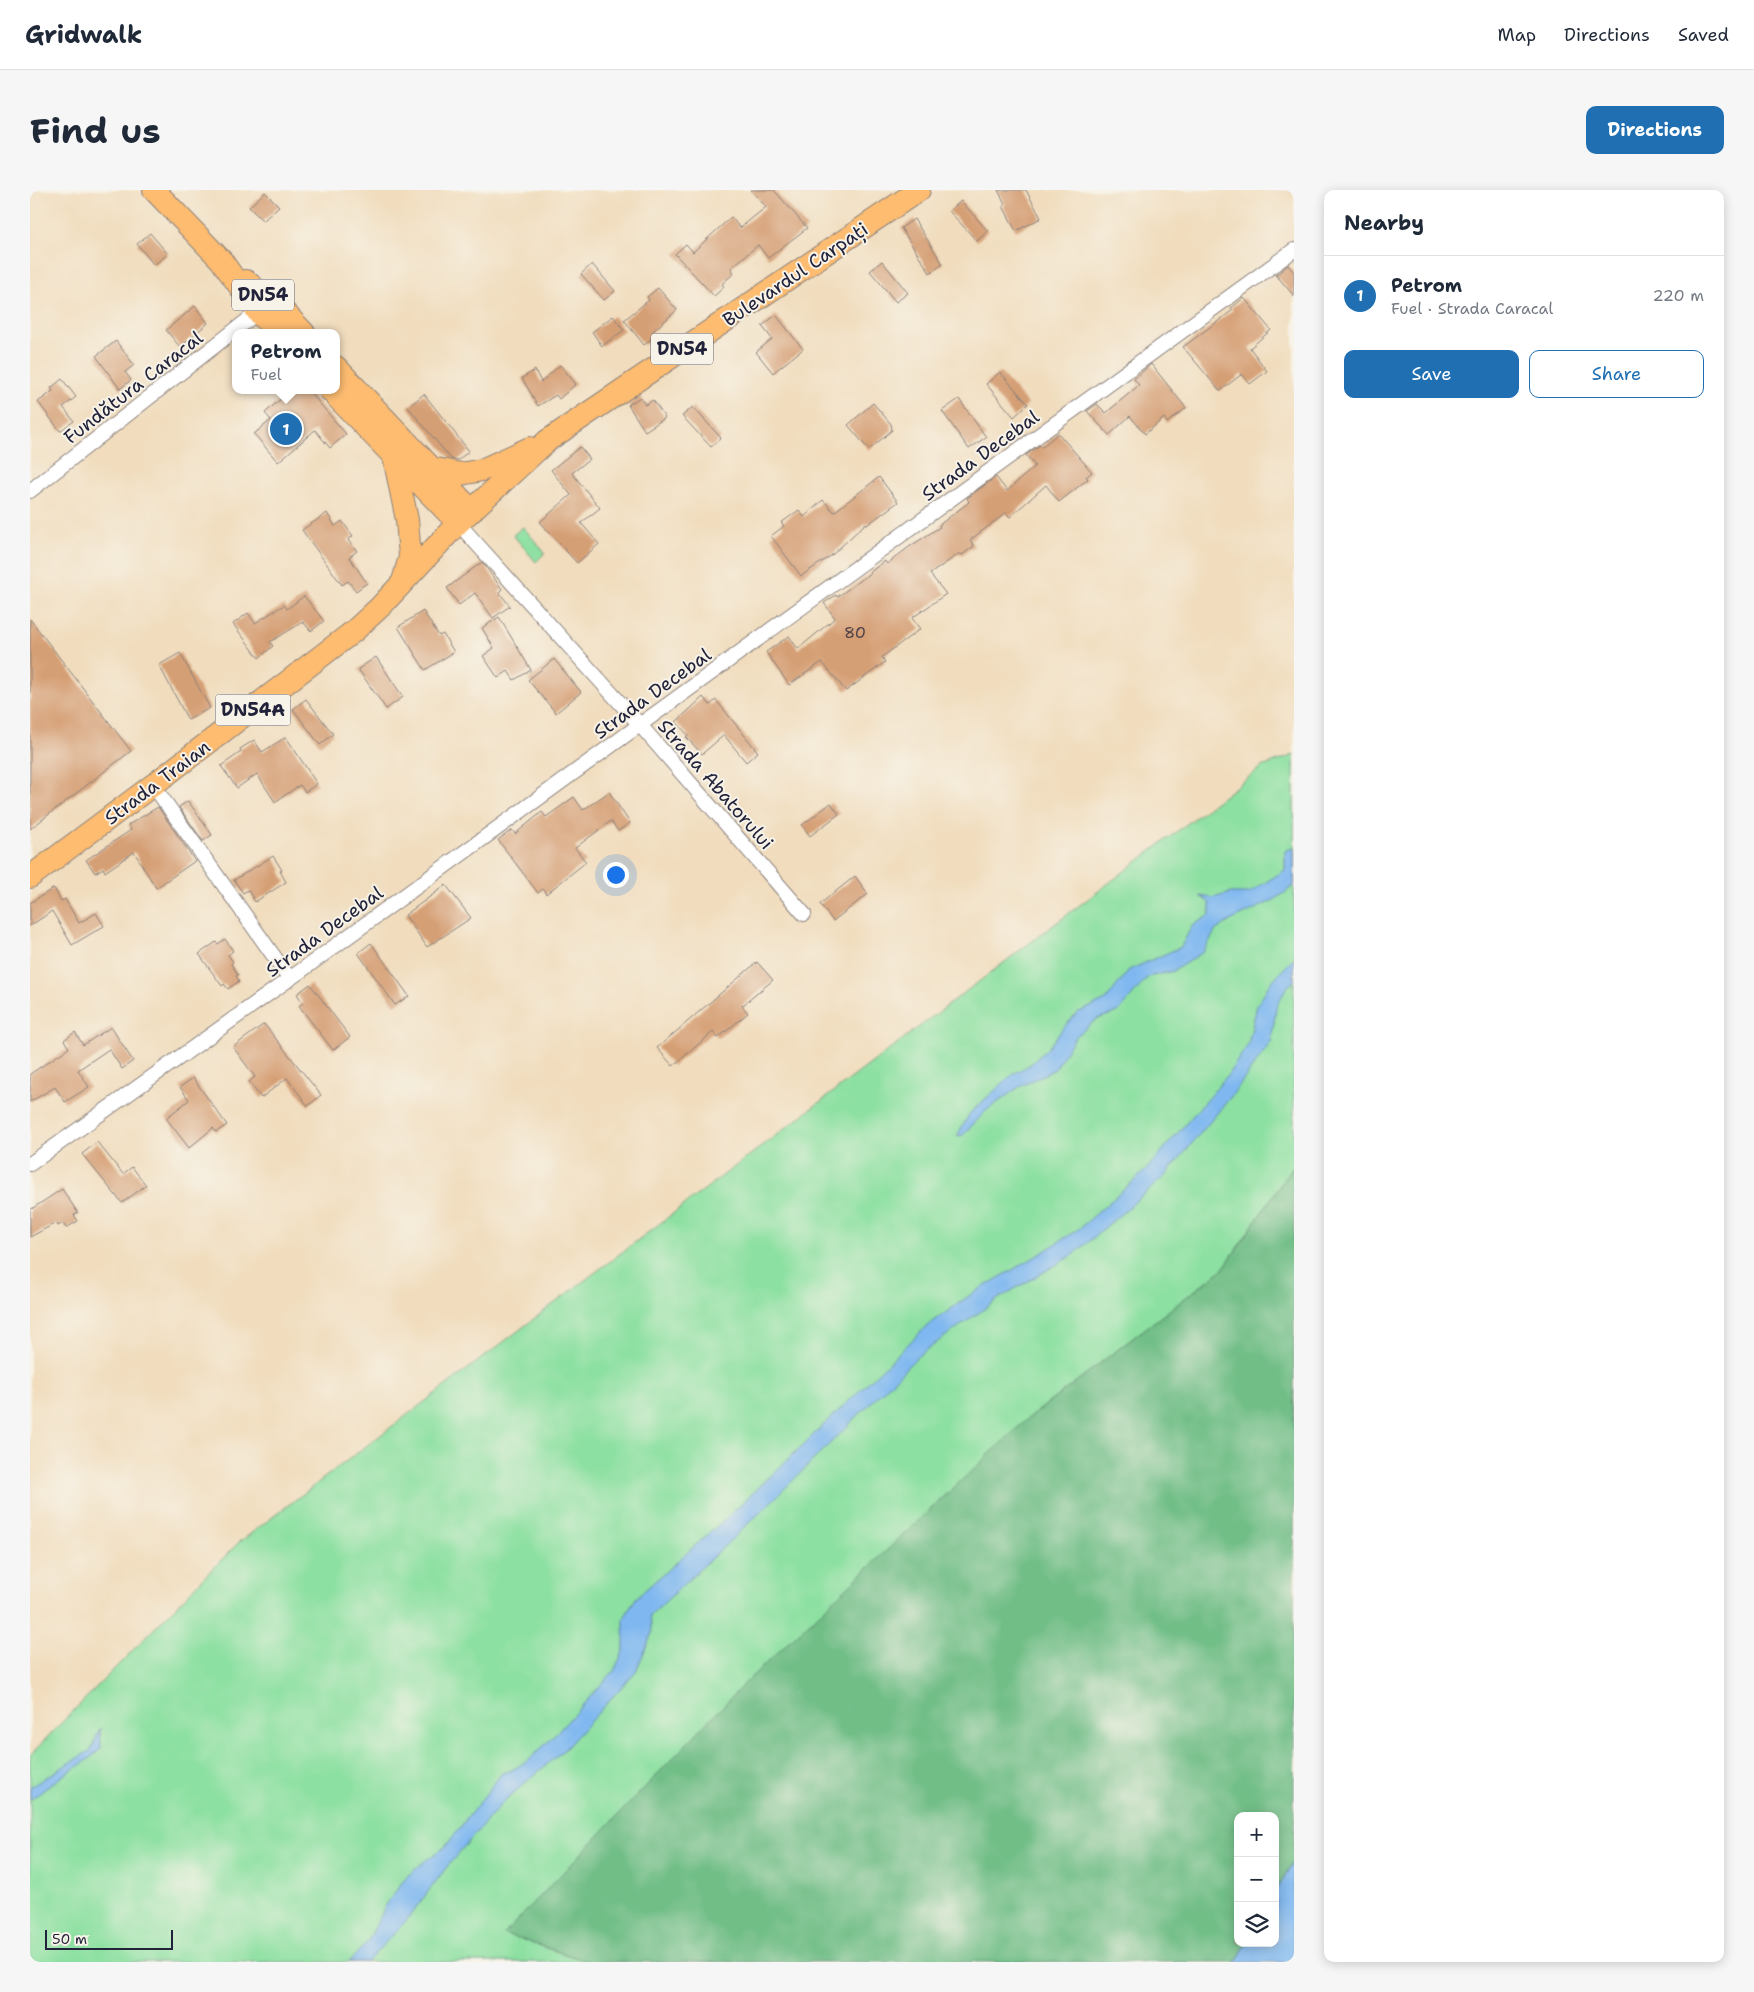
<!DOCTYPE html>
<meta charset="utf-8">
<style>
body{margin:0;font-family:"Shantell Sans",sans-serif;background:#f6f6f7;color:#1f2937}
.controls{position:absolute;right:15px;bottom:15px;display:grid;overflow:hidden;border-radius:10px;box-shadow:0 2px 12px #0003}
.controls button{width:45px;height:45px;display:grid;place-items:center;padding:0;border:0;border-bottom:1px solid #e0e1e3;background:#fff;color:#1f2937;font:25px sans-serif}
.scale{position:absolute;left:15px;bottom:12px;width:128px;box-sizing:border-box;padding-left:5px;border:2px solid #22223b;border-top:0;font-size:14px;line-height:18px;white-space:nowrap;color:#22223b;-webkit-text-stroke:4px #f7f3e8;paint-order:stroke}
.you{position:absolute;left:585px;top:684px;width:18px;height:18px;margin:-12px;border:4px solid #fff;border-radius:50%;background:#1a73e8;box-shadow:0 0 0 8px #1a73e833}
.badge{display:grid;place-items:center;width:32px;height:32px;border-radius:50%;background:#1f6fb2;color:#fff;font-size:16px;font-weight:700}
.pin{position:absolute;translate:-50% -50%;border:2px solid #fff;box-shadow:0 1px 5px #0006}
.popup{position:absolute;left:202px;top:139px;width:108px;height:65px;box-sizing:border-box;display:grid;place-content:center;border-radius:10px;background:#fff;filter:drop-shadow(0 1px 4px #0005);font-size:16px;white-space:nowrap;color:#747a83}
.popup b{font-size:19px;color:#1f2937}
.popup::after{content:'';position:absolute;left:50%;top:100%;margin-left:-10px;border:10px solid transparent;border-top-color:#fff}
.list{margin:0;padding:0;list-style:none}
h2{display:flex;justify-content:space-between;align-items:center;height:65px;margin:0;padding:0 20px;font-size:21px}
h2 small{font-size:16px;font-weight:400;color:#747a83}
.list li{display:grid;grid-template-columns:32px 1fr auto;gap:15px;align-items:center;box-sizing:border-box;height:80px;padding:0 20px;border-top:1px solid #e0e1e3}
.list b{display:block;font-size:19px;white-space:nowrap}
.list p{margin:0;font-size:16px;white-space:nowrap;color:#747a83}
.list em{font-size:16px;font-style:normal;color:#747a83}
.actions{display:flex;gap:10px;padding:15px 20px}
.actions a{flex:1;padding:11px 0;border:1px solid #1f6fb2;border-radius:10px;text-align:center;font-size:18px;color:#1f6fb2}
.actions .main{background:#1f6fb2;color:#fff}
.icon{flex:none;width:28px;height:28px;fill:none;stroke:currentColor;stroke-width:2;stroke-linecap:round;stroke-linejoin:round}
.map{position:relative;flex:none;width:1264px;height:1772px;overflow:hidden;border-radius:10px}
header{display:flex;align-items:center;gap:30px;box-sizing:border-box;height:70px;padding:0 25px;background:#fff;border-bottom:1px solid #e0e1e3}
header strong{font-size:24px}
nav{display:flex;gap:28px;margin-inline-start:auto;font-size:18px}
.intro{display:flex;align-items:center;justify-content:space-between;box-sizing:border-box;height:120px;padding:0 30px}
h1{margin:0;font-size:35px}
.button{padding:12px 22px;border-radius:10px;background:#1f6fb2;color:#fff;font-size:18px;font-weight:700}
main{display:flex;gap:30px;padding:0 30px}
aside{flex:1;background:#fff;border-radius:10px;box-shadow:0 2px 12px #0003}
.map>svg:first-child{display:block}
.green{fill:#8ce0a1;stroke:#57816e}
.forest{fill:#71be87;stroke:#4a7061}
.water{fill:#7fb8f0;stroke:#506d96}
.building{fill:#d59f74}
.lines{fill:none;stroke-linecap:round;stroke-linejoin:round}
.minor-casing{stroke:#8a807c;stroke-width:16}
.primary-casing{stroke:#8a807c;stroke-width:24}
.minor{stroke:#fff;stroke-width:14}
.primary{stroke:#fdbc6f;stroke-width:22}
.labels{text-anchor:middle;stroke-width:4;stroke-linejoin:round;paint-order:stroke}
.number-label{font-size:16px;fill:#4f4149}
.shield{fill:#f7f3e8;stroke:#62616f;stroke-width:1}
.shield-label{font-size:18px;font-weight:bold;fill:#22223b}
.street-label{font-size:19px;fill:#22223b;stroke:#f7f3e8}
</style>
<header>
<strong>Gridwalk</strong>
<nav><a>Map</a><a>Directions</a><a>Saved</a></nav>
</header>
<div class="intro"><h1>Find us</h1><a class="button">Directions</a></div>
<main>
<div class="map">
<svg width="1264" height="1772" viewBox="0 0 1264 1772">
<rect width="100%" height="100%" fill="#f7f3e8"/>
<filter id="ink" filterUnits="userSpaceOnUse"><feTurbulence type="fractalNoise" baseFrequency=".02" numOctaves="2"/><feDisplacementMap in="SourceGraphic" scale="10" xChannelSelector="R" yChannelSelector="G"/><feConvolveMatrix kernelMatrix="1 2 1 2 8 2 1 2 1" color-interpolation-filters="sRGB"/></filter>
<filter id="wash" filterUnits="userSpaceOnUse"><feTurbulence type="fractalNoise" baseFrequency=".0096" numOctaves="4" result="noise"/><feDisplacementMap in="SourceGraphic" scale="20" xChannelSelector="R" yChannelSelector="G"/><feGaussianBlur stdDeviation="1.12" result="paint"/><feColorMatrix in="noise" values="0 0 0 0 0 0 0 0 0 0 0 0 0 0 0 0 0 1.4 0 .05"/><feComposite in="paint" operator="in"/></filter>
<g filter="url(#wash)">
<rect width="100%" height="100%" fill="#f1ddbe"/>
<!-- green -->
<path class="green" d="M493,337L515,363L506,372L483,345Z
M1264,565V975L1193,1079L996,1230L474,1744L559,1772H0V1565L207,1354L1232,577Z"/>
<!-- forest -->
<path class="forest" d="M1264,975V1670L1245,1703V1626H1208V1753H1217L1206,1772H559L474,1744L715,1493L996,1230L1193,1079Z"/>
<!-- water -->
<path class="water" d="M1262,658L1264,660V696L1244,710L1200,731L1186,740L1173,762L1143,781L1118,787L1088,822L1067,829L1045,847L1025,879L989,897L957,920L933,945L927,946L940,923L983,884L1001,874L1019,857L1033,838L1047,823L1076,810L1099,780L1151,757L1162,736L1180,725V713L1170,706L1183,708L1201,703H1219L1255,680V661Z
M1264,768V791L1256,798L1246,818L1241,852L1203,904L1134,987L1043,1065L971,1107L889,1165L737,1316L620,1426L622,1443L606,1481L536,1558L474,1611L419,1674L375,1732L337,1772H319L338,1751L356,1715L375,1688L396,1670L415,1657L472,1583L480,1581L499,1570L522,1548L584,1481L594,1460V1428L606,1408L702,1323L896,1137L943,1103L1010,1064L1050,1038L1115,981L1197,886L1218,855L1227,815L1241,792Z
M70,1538L71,1559L55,1572L38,1582L0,1610V1597L61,1560Z
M1264,1670V1772H1206L1217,1753H1245V1703Z"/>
<g id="blocks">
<!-- building -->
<path class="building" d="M721,0H744L777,38L738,68L728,55L701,78L704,83L692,94L694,97L684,106L645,64L656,54L663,62L701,27L710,38L736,17Z
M968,0H996L1011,28L986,41L973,16L975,14Z
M235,2L249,16L233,31L219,17Z
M931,11L958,41L947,51L919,21Z
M884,29L913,74L900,83L871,38Z
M120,43L138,64L124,75L107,54Z
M852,71L878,103L866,112L840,81Z
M562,74L585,101L574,110L551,84Z
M1258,75L1264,82V106L1246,85Z
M628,98L647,120L622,142L625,146L614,155L594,130L619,110L617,107Z
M1214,108L1241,140L1220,158L1237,181L1220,194L1212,184L1190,201L1153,157L1203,120L1201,118Z
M165,116L178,133L150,157L136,140Z
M746,125L773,159L743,183L726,162L742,149L732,136Z
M583,126L594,140L572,156L562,142Z
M86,151L104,175L95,182L101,190L90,199L66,166Z
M1121,174L1156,218L1137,233L1134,228L1115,244L1100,226L1079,245L1057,221L1067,214L1076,223L1109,195L1104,189Z
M530,175L546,194L529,209L526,205L508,216L492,188L505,180L511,192Z
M970,182L998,214L984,227L956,194Z
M32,189L46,207L33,217L44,231L30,241L8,212L23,201L21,198Z
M261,200H278L316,244L300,258L285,240L248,272L224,244L241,230L235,223Z
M394,204L439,261L428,270L421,269L378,217Z
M610,207L615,215L623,210L635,228L615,241L598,215Z
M929,209L956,247L939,259L912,221Z
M843,213L861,234L862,240L839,260L818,235Z
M663,217L691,248L681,257L652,226Z
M1028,243L1062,282L1056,287L1058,289L1029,312L1016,295L980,327L976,323L940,350L944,356L932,365L930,363L900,384L916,404L882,428L890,439L852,467L855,472L816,501L792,472L759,495L736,462L759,446L768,459L805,428L794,413L806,405L807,407L841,383L840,382L855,371L857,374L879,357L910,337L909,335L939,312L937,308L966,287L977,301L1005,276L996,265L1010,255L1012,257Z
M550,257L560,269L542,283L570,318L551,333L569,354L547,373L510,332L541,305L521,280Z
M849,287L868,312L837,335L836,333L802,365L771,386L741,346L754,336L751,333L769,320L774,327L793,310L804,322Z
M297,323L305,336L312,331L323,346L318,350L327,361L319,367L337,393L326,401L318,391L312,395L272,340Z
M452,372L472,399L469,402L480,416L463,428L445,403L429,415L417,398Z
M274,406L294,431L281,441L273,432L240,452L243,456L229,468L203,434L218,423L225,433L254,415L257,419Z
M393,421L409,446L413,444L424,462L395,480L368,437Z
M469,427L501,480L484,490L478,481L468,488L453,466L464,458L452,438Z
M0,429L101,561L0,639Z
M150,463L180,518L158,530L129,475Z
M346,467L373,507L356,519L328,479Z
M524,469L551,502L526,523L498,490Z
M673,507L680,515L686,510L728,562L716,572L694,545L672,564L656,547L658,545L646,532Z
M276,509L303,544L290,555L263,519Z
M256,547L287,594L275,602L270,595L245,612L227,584L207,598L191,576L211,562L210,559L224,550L232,562Z
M579,602L600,633L588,641L581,631L545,658L556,672L516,704L513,699L508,703L468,650L482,640L485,644L512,622L516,627L544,607L553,620Z
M158,611L182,645L173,651L149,617Z
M801,613L809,624L780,646L772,635Z
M128,617L165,671L126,698L104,662L75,682L73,678L65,683L56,670L101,640L98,635Z
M243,666L252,680L250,681L256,692L225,712L218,700L213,703L204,690Z
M825,686L838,704L803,731L790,714Z
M416,695L441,728L397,757L375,725Z
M24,698L31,711L35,709L49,733L66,723L74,736L42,755L22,721L0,736V713Z
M195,749L203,761L198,765L203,772L201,774L208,785L206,786L209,791L198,799L194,794L192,796L169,764L186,752L188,754Z
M341,753L379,806L365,815L328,763Z
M727,772L743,790L712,816L718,823L688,848L683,842L643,876L627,858Z
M280,794L320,847L303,860L269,816L273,813L267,804Z
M234,834L291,905L278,916L257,888L231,908L219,892L225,887L203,857Z
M81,837L103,871L92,879L79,859L48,880L59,897L35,912L25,897L0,912V884L39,858L34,850L45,842L53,855Z
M163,888L197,935L186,942L183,938L159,958L136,928L159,910L150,897Z
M67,952L93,984L102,977L116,995L92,1013L52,964Z
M32,999L48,1023L44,1025L48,1031L36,1038L33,1033L28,1036L26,1033L0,1047V1020Z"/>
</g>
</g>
<g filter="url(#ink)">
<use href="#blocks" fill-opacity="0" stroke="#8a807c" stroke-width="1"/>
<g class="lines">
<!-- minor casing -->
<g class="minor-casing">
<path id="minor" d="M0,301L228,122
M428,333L610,535L774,724
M123,595L260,789
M0,974L272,780L1264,60"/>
</g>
<!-- primary casing -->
<g class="primary-casing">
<path id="primary" d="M124,0L191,70L228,122L247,143
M216,91L256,124L274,143
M306,177L442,321
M300,200L428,333
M364,267L377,330L380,367L373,391
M401,278L431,284L452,280L500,258
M0,687L123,595L324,441L350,417L428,333L517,251L889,0"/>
</g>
<!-- minor -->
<use href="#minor" class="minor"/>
<!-- primary -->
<use href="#primary" class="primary"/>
</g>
</g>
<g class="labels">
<!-- number labels -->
<g class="number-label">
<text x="825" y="448">80</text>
</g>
<!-- shield labels -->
<g class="shield">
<rect x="202" y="89.5" width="62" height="31" rx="4"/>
<rect x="621" y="143.5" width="62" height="31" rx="4"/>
<rect x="185.5" y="504.5" width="75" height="31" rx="4"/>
</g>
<g class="shield-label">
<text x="233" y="111">DN54</text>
<text x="652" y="165">DN54</text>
<text x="223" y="526">DN54A</text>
</g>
<!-- street labels -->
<g class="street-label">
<text transform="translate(765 84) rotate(-34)" y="7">Bulevardul Carpați</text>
<text transform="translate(103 197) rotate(-38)" y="7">Fundătura Caracal</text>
<text transform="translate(950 265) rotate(-36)" y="7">Strada Decebal</text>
<text transform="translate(622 503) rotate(-36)" y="7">Strada Decebal</text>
<text transform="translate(127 592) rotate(-37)" y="7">Strada Traian</text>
<text transform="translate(686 594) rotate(49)" y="7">Strada Abatorului</text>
<text transform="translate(294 741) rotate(-36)" y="7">Strada Decebal</text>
</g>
</g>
</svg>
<div class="controls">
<button>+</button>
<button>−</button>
<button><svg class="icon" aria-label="layers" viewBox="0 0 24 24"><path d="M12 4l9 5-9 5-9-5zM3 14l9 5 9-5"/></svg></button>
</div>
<div class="scale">50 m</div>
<div class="you"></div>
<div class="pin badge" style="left:256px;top:239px">1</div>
<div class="popup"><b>Petrom</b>Fuel</div>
</div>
<aside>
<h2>Nearby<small></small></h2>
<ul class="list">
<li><span class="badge">1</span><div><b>Petrom</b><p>Fuel · Strada Caracal</p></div><em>220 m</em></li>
</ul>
<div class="actions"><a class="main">Save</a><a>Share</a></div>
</aside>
</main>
